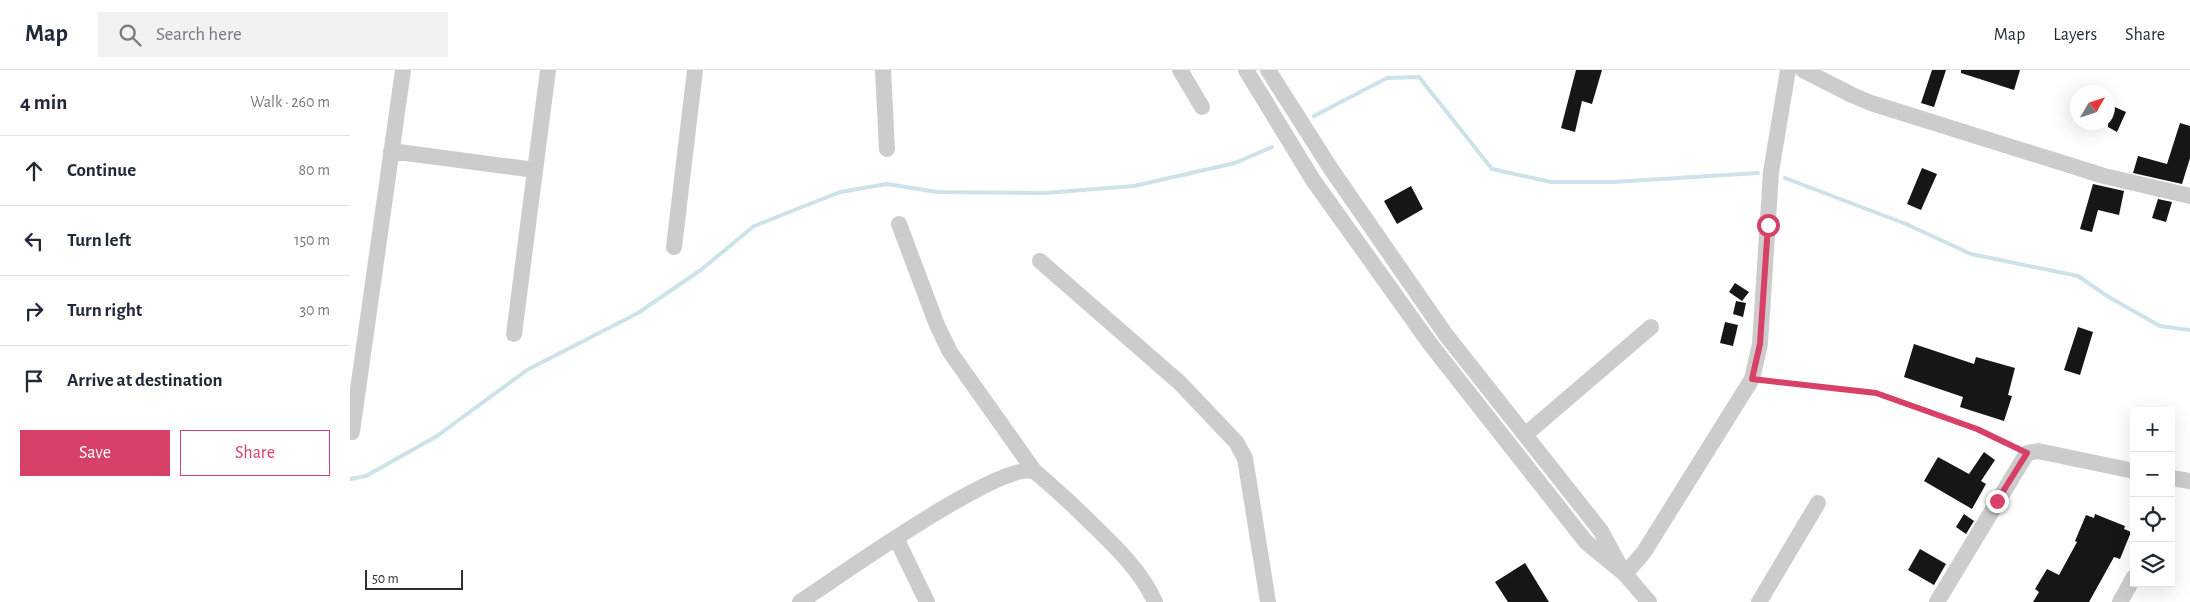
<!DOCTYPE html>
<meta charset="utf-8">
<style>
body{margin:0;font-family:"Alegreya Sans",sans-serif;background:#f2f2f3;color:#1f2937}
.controls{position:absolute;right:15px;bottom:15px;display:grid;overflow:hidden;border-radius:0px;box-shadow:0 5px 20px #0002}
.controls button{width:45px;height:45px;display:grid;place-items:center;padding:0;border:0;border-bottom:1px solid #e0e1e3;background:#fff;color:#1f2937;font:25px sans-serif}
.compass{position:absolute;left:1720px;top:15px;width:45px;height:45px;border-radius:50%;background:#fff;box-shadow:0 5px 20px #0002;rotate:51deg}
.scale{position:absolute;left:15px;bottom:12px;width:98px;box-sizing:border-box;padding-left:5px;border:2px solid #2f2f2f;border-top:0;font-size:14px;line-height:18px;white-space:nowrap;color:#2f2f2f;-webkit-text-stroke:4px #fff;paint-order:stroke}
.stop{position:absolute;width:15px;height:15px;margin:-11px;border:4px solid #d74067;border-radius:50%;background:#fff}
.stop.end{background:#d74067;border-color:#fff;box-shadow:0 1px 5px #0008}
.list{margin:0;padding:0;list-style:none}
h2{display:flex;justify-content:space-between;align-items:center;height:65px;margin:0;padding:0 20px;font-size:21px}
h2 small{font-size:16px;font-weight:400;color:#747a83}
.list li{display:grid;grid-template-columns:32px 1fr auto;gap:15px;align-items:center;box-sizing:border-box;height:70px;padding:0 20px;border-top:1px solid #e0e1e3}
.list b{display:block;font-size:19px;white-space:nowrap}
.list em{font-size:16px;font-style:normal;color:#747a83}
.actions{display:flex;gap:10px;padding:15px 20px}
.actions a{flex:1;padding:11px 0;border:1px solid #d74067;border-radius:0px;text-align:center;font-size:18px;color:#d74067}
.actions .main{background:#d74067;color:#fff}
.icon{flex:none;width:28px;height:28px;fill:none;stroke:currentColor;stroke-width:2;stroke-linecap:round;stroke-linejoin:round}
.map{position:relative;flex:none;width:1840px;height:532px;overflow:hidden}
header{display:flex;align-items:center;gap:30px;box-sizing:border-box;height:70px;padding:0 25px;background:#fff;border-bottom:1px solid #e0e1e3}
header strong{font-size:24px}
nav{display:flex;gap:28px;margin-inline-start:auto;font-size:18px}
.search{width:350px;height:45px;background:#f2f2f3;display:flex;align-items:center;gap:12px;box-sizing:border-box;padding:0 18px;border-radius:0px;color:#747a83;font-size:19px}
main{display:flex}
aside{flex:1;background:#fff}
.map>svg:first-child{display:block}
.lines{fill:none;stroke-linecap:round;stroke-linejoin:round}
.stream{stroke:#cce3e9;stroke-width:4}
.building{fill:#161616}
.path{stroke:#ccc;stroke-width:2.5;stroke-dasharray:2.5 2.5;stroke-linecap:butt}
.minor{stroke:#ccc;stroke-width:16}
.route{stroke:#d74067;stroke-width:6}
</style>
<header>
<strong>Map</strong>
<div class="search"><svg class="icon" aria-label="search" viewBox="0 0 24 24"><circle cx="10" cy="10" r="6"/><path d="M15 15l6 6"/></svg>Search here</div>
<nav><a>Map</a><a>Layers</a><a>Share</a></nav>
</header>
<main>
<aside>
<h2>4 min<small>Walk · 260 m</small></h2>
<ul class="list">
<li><svg class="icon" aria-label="ahead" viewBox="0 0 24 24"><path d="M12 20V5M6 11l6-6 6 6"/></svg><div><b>Continue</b></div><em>80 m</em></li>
<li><svg class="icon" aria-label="left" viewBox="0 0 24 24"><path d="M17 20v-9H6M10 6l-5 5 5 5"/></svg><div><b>Turn left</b></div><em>150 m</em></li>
<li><svg class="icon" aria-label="right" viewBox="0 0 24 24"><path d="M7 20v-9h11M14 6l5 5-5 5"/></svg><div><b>Turn right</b></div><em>30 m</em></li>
<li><svg class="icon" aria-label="arrive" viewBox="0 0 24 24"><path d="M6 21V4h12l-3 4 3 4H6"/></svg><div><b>Arrive at destination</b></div></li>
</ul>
<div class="actions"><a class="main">Save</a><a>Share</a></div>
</aside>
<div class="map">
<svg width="1840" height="532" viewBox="0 0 1840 532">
<rect width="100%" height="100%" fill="#fff"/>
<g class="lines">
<!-- stream -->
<path class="stream" d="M964,46L1037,8L1069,7L1142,99L1201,112H1263L1408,103
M1435,108L1556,154L1621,184L1728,206L1757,226L1810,256L1840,260
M0,409L16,406L87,366L177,300L288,243L352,199L404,156L490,122L537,114L587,122L695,123L784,116L885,93L922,77"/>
</g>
<!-- building -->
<path class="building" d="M1226,0H1252L1242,34L1232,31L1225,62L1211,58Z
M1582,0H1596L1584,37L1571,33Z
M1611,0H1670L1664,20L1611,3Z
M1758,34L1776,42L1767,62L1758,57Z
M1830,53L1840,56V88L1832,114L1783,103L1788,86L1817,94Z
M1572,98L1587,104L1571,140L1557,134Z
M1743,114L1774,121L1769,145L1748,140L1742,162L1730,159Z
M1061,116L1073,139L1047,154L1034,131Z
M1808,129L1822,132L1816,152L1802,148Z
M1385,213L1399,222L1392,231L1379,222Z
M1386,231L1396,233L1393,247L1383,244Z
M1375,252L1388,255L1383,276L1370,273Z
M1728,257L1743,262L1730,305L1714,300Z
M1564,274L1624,294L1626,287L1665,298L1658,325L1662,326L1654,351L1610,337L1613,327L1554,307Z
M1634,382L1645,390L1631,411L1636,414L1622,439L1574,411L1588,387L1619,404Z
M1614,444L1624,451L1616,464L1606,457Z
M1745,444L1775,456L1774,459L1781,462L1770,489L1764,487L1739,532H1683L1689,522L1685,519L1697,499L1709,505L1727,472L1725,471L1736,445L1744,448Z
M1570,479L1596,494L1584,515L1558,500Z
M1175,493L1199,532H1158L1145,512Z"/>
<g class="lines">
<!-- path -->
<path class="path" d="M1416,311L1526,323L1627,359L1665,377"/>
<!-- minor -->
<path class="minor" d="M533,0L537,79
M830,0L852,37
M896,0L963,110L1081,275L1236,472L1275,504L1299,532
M918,0L981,99L1096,265L1251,461L1270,496
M1453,0L1502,25L1521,33L1754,106L1840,126
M41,81L185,100
M549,154L587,255L600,282L685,402
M324,177L345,0
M690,191L830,313L886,372L895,388L918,532
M164,264L198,0
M2,362L53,0
M1176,364L1301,257
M1821,408L1840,411
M546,468L577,532
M1275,504L1294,482L1402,309L1410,274L1421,102L1438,0
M450,532C484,510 653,388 685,402C689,404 693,409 697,412C712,425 727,439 741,453C764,475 792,502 805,532
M1409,532L1468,433
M1587,532L1677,383L1688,381L1784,401
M1770,532L1784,507"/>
</g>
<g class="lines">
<!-- route -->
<path class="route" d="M1418,155L1410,274L1402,309L1526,323L1627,359L1677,383L1647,431"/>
</g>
</svg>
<div class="controls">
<button>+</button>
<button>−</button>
<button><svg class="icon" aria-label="locate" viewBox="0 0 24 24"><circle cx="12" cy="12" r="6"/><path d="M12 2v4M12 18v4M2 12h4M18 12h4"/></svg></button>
<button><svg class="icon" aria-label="layers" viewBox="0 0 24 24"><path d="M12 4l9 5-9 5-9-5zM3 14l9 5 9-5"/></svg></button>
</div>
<svg class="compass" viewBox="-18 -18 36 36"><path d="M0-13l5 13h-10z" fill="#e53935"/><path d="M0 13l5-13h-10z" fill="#747a83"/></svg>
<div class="scale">50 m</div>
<div class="stop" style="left:1418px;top:155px"></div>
<div class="stop end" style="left:1647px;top:431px"></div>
</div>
</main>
